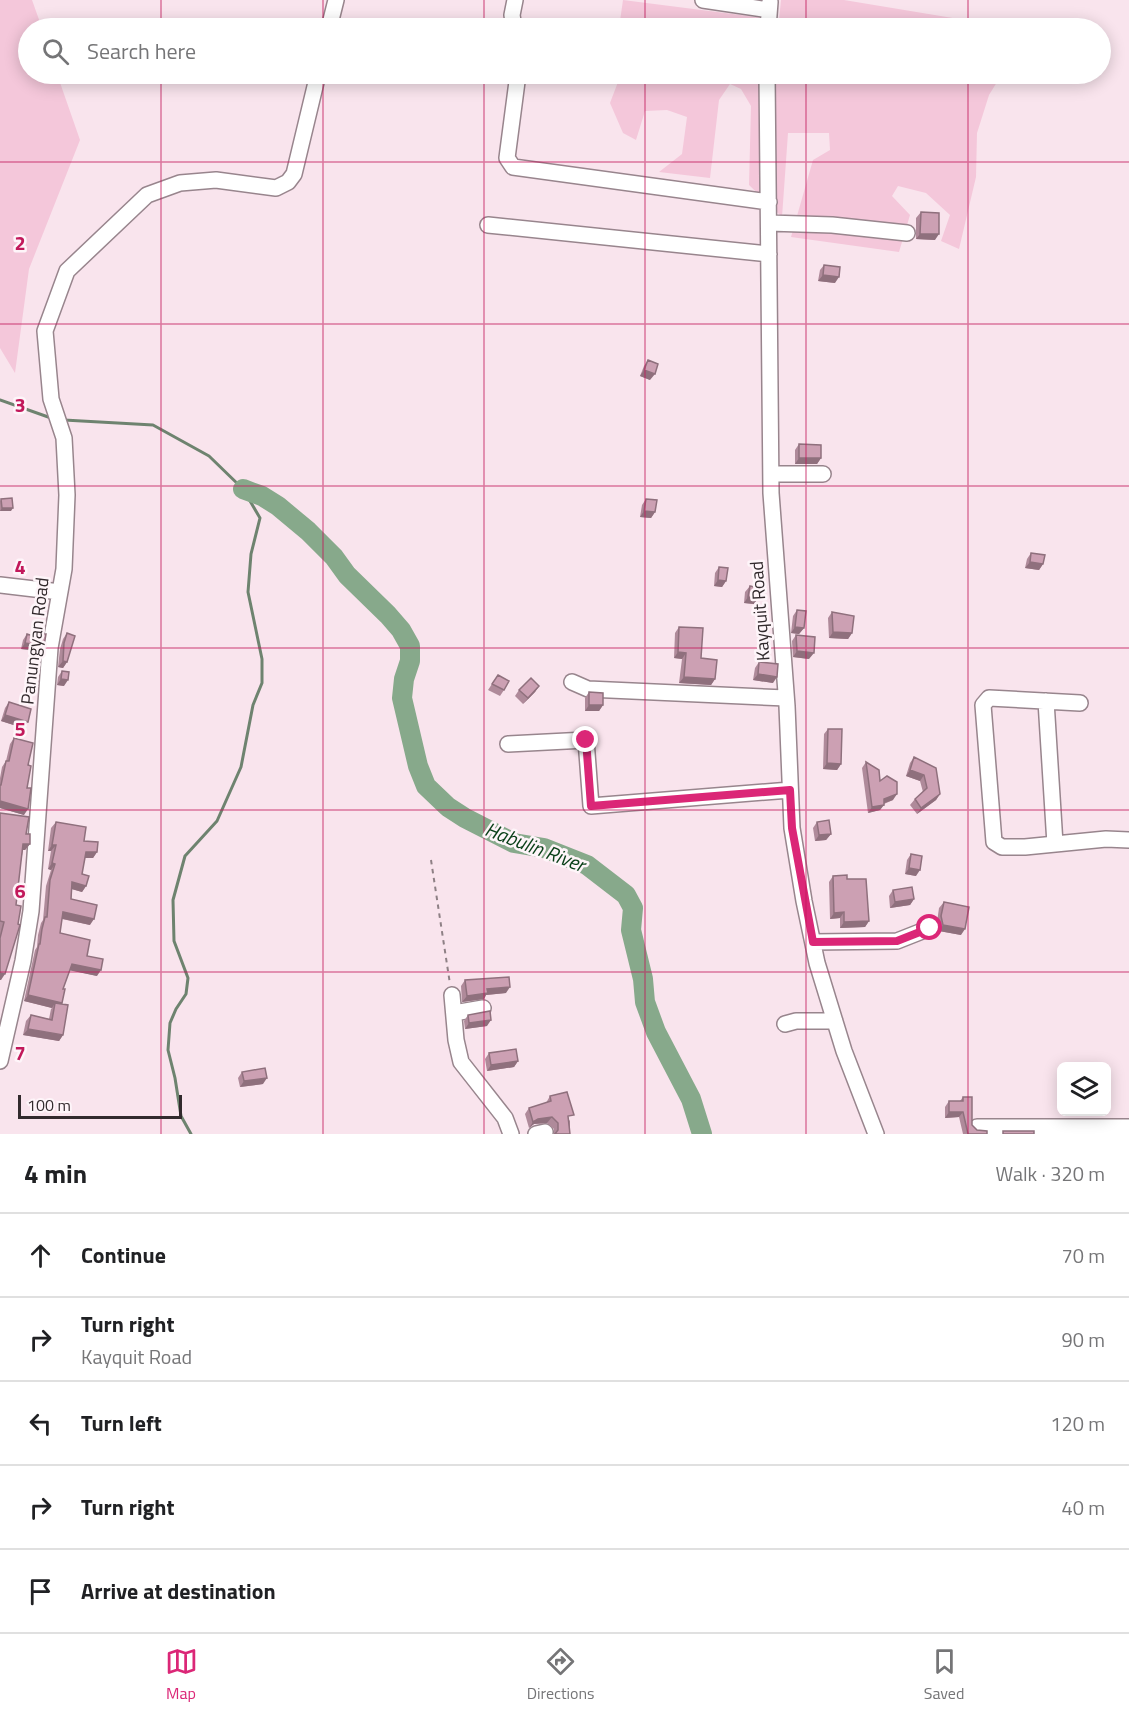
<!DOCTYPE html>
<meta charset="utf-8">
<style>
body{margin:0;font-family:"Titillium Web",sans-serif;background:#f2f2f2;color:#202124}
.controls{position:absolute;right:18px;bottom:18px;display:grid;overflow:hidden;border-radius:9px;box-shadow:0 3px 15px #0003}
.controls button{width:54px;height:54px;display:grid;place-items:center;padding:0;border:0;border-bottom:2px solid #e0e0e0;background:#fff;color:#202124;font:30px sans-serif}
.scale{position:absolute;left:18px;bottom:15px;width:164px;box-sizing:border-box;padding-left:6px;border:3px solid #322a2d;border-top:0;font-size:16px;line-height:21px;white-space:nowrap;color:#322a2d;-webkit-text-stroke:4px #fef5f9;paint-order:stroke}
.stop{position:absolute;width:18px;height:18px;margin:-14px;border:4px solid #db2777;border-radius:50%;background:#fff}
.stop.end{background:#db2777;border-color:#fff;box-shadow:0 2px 6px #0008}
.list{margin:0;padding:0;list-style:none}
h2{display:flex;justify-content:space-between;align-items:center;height:78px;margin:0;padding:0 24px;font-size:26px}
h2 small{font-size:20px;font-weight:400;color:#757577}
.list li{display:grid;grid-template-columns:39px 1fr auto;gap:18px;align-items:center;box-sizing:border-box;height:84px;padding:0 24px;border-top:2px solid #e0e0e0}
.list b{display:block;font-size:22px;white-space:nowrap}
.list p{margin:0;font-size:20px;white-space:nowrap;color:#757577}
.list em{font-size:20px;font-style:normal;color:#757577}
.icon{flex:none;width:33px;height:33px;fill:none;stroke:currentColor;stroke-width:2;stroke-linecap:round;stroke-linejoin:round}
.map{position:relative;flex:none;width:1129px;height:1134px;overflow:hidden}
.search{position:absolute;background:#fff;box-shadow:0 3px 15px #0003;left:18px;right:18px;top:18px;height:66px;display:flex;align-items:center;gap:15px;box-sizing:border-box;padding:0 21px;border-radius:33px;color:#757577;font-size:22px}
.sheet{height:498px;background:#fff}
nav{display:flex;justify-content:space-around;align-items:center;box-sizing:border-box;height:84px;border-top:2px solid #e0e0e0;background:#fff;font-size:16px;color:#757577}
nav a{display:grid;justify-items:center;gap:3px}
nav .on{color:#db2777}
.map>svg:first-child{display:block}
.green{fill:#f4c7da}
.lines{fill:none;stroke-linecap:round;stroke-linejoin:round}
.stream{stroke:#6e836f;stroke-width:3}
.river{stroke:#87a98b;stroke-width:20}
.minor-casing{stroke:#98858d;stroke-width:18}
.path{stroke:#8e8085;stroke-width:2;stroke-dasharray:4.5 4.5;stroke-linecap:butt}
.minor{stroke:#fff;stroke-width:15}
.wall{fill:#af8a9a}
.shaded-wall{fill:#8f707d}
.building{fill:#cca0b3;stroke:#8f707d;stroke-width:1.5}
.route{stroke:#db2777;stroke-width:8}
.grid{fill:none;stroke:#c2185b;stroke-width:1.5;stroke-opacity:0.55}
.labels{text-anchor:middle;stroke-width:5;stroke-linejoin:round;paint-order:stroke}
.street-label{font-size:18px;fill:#322a2d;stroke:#fef5f9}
.water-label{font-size:20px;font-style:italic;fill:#083f17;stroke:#fef5f9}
.grid-label{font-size:20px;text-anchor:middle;font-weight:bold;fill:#c2185b;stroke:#fef5f9;stroke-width:5;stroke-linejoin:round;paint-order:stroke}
</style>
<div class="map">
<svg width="1129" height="1134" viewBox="0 0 1129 1134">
<rect width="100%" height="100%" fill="#f9e4ed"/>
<!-- green -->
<path class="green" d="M0,0H32L42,28H28V74H57L80,140L29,269L15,373L0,348Z
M623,0L779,20L781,0H844L1013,28H619Z
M617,74H1002L989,95L977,133L976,177L959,249L941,241L950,215L926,193L898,186L892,196L910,215L899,252L791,237L813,160L830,150L829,133H788L782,217L749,185L751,106L741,89L730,84L719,100L710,178L659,172L682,154L687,117L667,110L645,111L636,140L623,133L610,103L618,82Z"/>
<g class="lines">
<!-- stream -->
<path class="stream" d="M0,400L51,418
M64,420L153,425L209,456L243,489L260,518L251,554L248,592L262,659V683L253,705L241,767L217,821L185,856L173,900L174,941L188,978L186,994L176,1009L170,1023L168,1050L175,1078L181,1116L191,1134"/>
<!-- river -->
<path class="river" d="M243,489L262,496L278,506L308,531L334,557L347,575L388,615L401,630L410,646V661L404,679L402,698L418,766L426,786L448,807L465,818L514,843L544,848L587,865L626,895L633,908L631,930L643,979L645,1002L656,1032L691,1099L702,1134"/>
<!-- minor casing -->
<g class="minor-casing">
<path id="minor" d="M703,0L769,10
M329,28L336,0
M514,28L512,15L515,0
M768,28L770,2
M518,74L507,158L513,167L769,202
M767,74L771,493L787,706L792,828L804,901L817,963L844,1051L876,1134
M769,223L832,225L907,233
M488,225L769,254
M771,474H823
M0,585L60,592
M572,682L588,689L786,698
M1046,701L1055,844
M1080,703L989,698L983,705L994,842L1002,847H1025L1106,839L1129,840
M508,744L586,740L591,806L790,790
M813,942L897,941L930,928
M452,995L456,1040L461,1062L505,1118L511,1134
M454,1013L483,1008
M785,1024L796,1021H835
M0,1061L23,961L31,911L50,648L64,569L67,495L64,438L51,399L45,331L67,271L147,195L180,183L216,180L276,188L288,182L294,174L318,74
M977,1127H1129
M536,1134L545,1132"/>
</g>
<!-- path -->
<path class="path" d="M431,860L450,984"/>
<!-- minor -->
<use href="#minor" class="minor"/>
</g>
<!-- wall -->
<path class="wall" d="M921,212L935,240L916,239V218Z
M824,265L835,283L818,281L820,270Z
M648,360L650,380L640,376L644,366Z
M799,444L821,458L817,464H795V450Z
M1,499L11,511H0V501Z
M646,499L655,512L651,518L640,517L642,505Z
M1031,553L1043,564L1039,570L1025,568L1027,559Z
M719,567L726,581L722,587L714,586L715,573Z
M750,586L758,598L754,604L744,603L745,592Z
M797,610L804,628L799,634L791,633L793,616Z
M832,612L852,633L848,639L829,638L828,618Z
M679,627L701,658L715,679L711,685L679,683L682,659L674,658L675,633Z
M67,633V662L63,668L58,667L60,649L63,639Z
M27,634L34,636L36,634L40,651L21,649L23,640Z
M796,635L809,659L793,657L792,641Z
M759,662L773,683L753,680L755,668Z
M62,671L64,686L57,685L58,677Z
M498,675L504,690L500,696L488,690Z
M539,686L535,692L523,704L515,696L519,690Z
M589,692L603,705L599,711H585V698Z
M9,702L23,728L1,721L5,708Z
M828,729L841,764L837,770L823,769L824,734Z
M14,738L28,765L27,788L24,815L0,808V778L2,767L6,761L10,744Z
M914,757L940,794L936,800L917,814L910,805L915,799L923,792L920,781L906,776L910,763Z
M866,762L893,800L884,804L880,810L868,813L862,768Z
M0,813L26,834L30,844L25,850H23L1,980H0Z
M56,822L84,841L97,852L93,858H85L82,874L86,886L82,892L72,889L71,899L90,925L62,919L60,933L87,956L97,976L70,970L63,989L61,1004L63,1035L59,1041L23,1035L26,1021L31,1015L49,1019L51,1009L52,1008L24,1001L35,950L37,947L38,935L41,923L43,920L46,886L51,870L48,869L51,851H48L51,828Z
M817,822L831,834L826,840L815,841L813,828Z
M911,854L916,876L905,874L907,860Z
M833,876L847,879L869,921L865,927L840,928V918L830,919L829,882Z
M893,890L914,899L910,905L890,908L889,896Z
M944,902L961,935L939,931L937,922L939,908Z
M465,980L506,993L486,995L484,999L462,1002L461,986Z
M468,1015L487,1026L465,1029L464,1021Z
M489,1053L518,1061L514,1067L487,1071L485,1059Z
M242,1072L263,1084L240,1087L238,1078Z
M550,1096L570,1121V1134H554V1129L547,1123L534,1124L529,1128L525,1114L529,1108L546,1103Z
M963,1097L972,1125L977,1130L987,1134H963L959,1117L945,1118V1107L949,1101H960Z"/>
<!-- shaded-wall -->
<path class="shaded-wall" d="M920,234H939L935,240L916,239Z
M823,275L839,277L835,283L818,281Z
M644,370L655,374L650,380L640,376Z
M799,458H821L817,464H795Z
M2,508H13L11,511H0Z
M644,511L655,512L651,518L640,517Z
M1030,562L1043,564L1039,570L1025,568Z
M718,580L726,581L722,587L714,586Z
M748,597L758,598L754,604L744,603Z
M795,627L804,628L799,634L791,633Z
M833,632L852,633L848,639L829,638Z
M25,643L44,646L40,651L21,649Z
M797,651L814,653L809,659L793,657Z
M678,652L686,653L682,659L674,658Z
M63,661L67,662L63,668L58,667Z
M758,674L777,677L773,683L753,680Z
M684,677L715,679L711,685L679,683Z
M61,679L68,680L64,686L57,685Z
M539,686L535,692L523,704L528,698Z
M589,705H603L599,711H585Z
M5,715L28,722L23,728L1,721Z
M827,763L841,764L837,770L823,769Z
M910,770L924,775L920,781L906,776Z
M897,794L893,800L879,805L884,799Z
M940,794L936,800L917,814L921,808Z
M0,801L28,809L24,815L0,808Z
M884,805L880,810L868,813L872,807Z
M831,834L826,840L815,841L819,835Z
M23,844H30L25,850H19Z
M52,845H56L51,851H48Z
M86,852H97L93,858H82Z
M52,863L55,864L51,870L48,869Z
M909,868L920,870L916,876L905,874Z
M72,882L86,886L82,892L68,888Z
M914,899L910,905L890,908L895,902Z
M63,912L94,919L90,925L59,918Z
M844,912L840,918L830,919L834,913Z
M869,921L865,927L840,928L844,922Z
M943,925L965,929L961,935L939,931Z
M72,964L101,970L97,976L68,970Z
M0,973L5,974L1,980H0Z
M510,987L506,993L486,995L484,999L462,1002L467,996L487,989Z
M28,995L62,1003L58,1009L55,1003L52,1008L24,1001Z
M491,1020L487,1026L465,1029L469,1023Z
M28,1029L63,1035L59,1041L23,1035Z
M518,1061L514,1067L487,1071L491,1065Z
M267,1078L263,1084L240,1087L244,1081Z
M949,1112H963L959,1117L945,1118Z
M552,1117L547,1123L534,1124L529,1128L533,1122L538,1119Z"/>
<!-- building -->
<path class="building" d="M921,212L939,213V234H920Z
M824,265L840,267L839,277L823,275Z
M648,360L658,364L655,374L644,370Z
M799,444L821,445V458H799Z
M12,498L13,508H2L1,499Z
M646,499L657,500L655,512L644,511Z
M1031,553L1045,555L1043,564L1030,562Z
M719,567L728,568L726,581L718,580Z
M750,586L760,588L758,598L748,597Z
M797,610L806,611L804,628L795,627Z
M832,612L854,616L852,633L833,632Z
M679,627L703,628L701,658L717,660L715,679L684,677L686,653L678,652Z
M67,633L75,636L67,662L63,661L64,643Z
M27,634L36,637V634H46L44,646L25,643Z
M796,635L815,637L814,653L797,651Z
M759,662L778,664L777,677L758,674Z
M62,671L69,672L68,680L61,679Z
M498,675L509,681L504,690L492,684Z
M531,678L539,686L528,698L519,690Z
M589,692L603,693V705H589Z
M9,702L31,709L28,722L5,715Z
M828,729H842L841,764L827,763Z
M14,738L33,743L28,765L31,766L27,788H31L28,809L0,801V785H1L6,761H9Z
M914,757L936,768L940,794L921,808L915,799L927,788L924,775L910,770Z
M866,762L879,770L880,781L887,776L897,782V794L884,799V805L872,807Z
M0,813L29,817L26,834H30V844H23L16,905L21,906L18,924L20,925L5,974L0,973V938L4,922L0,921Z
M829,820L831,834L819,835L817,822Z
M56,822L86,827L84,841L98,842L97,852H86L82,874L89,876L86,886L72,882L71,899L97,905L94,919L63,912L60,933L90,940L87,956L103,959L101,970L72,964L63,989H65L62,1003L28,995L39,944H40L42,929L45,917H47L50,880L55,864L52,863L56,845H52Z
M911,854L922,856L920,870L909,868Z
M847,875V879H866L869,921L844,922V912L834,913L833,876Z
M912,887L914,899L895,902L893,890Z
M944,902L969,907L965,929L943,925L941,916Z
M509,977L510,987L487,989L488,993L467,996L465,980Z
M55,1003L68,1005L63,1035L28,1029L31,1015L52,1020Z
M490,1011L491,1020L469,1023L468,1015Z
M516,1049L518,1061L491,1065L489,1053Z
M265,1068L267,1078L244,1081L242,1072Z
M567,1092L574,1115L568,1116L570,1134H554H555L558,1130V1123L552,1117L538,1119L533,1122L529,1108L551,1101L550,1096Z
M963,1097H972V1125L977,1130L987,1131V1134H968L963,1112H949V1101H963Z
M1003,1131H1034V1134H1003Z"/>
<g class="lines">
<!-- route -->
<path class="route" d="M586,740L591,806L790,790L792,828L813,942L897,941L930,928"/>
</g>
<!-- grid -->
<path class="grid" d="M161,0V28M323,0V28M484,0V28M645,0V28M806,0V28M968,0V28M161,74V1134M323,74V1134M484,74V1134M645,74V1134M806,74V1134M968,74V1134M0,162H1129M0,324H1129M0,486H1129M0,648H1129M0,810H1129M0,972H1129"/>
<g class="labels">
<!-- street labels -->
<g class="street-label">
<text transform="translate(760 611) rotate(-94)" y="6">Kayquit Road</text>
<text transform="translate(35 641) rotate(-83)" y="6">Panungyan Road</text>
</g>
<!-- water labels -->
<g class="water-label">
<text transform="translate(535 847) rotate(21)" y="7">Habulin River</text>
</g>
</g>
<g class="grid-label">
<text x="20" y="250">2</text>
<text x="20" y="412">3</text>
<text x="20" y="574">4</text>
<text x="20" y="736">5</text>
<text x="20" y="898">6</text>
<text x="20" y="1060">7</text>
</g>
</svg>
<div class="controls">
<button><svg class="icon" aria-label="layers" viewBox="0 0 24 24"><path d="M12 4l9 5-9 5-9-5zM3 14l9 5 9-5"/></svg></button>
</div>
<div class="scale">100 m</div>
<div class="stop" style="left:930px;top:928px"></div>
<div class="stop end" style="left:586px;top:740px"></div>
<div class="search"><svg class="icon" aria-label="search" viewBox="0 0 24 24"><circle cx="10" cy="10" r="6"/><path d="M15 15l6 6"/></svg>Search here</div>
</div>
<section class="sheet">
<h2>4 min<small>Walk · 320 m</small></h2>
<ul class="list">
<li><svg class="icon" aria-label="ahead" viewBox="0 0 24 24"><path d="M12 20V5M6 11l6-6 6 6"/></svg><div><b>Continue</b></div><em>70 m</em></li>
<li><svg class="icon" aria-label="right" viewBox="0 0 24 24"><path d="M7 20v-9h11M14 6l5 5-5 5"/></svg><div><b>Turn right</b><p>Kayquit Road</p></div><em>90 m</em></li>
<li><svg class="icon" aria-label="left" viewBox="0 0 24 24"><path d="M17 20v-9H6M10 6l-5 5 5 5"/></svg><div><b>Turn left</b></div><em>120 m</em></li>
<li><svg class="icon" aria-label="right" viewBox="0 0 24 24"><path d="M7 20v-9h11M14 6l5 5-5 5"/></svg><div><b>Turn right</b></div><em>40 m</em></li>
<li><svg class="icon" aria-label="arrive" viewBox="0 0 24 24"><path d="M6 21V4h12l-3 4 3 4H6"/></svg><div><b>Arrive at destination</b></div></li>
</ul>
</section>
<nav>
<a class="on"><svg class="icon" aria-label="map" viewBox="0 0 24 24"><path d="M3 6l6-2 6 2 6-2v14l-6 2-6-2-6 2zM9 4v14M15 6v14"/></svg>Map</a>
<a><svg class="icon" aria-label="directions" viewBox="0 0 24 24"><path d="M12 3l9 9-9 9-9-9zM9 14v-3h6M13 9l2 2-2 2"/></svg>Directions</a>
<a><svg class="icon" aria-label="saved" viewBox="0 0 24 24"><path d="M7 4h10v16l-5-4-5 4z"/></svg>Saved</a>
</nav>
